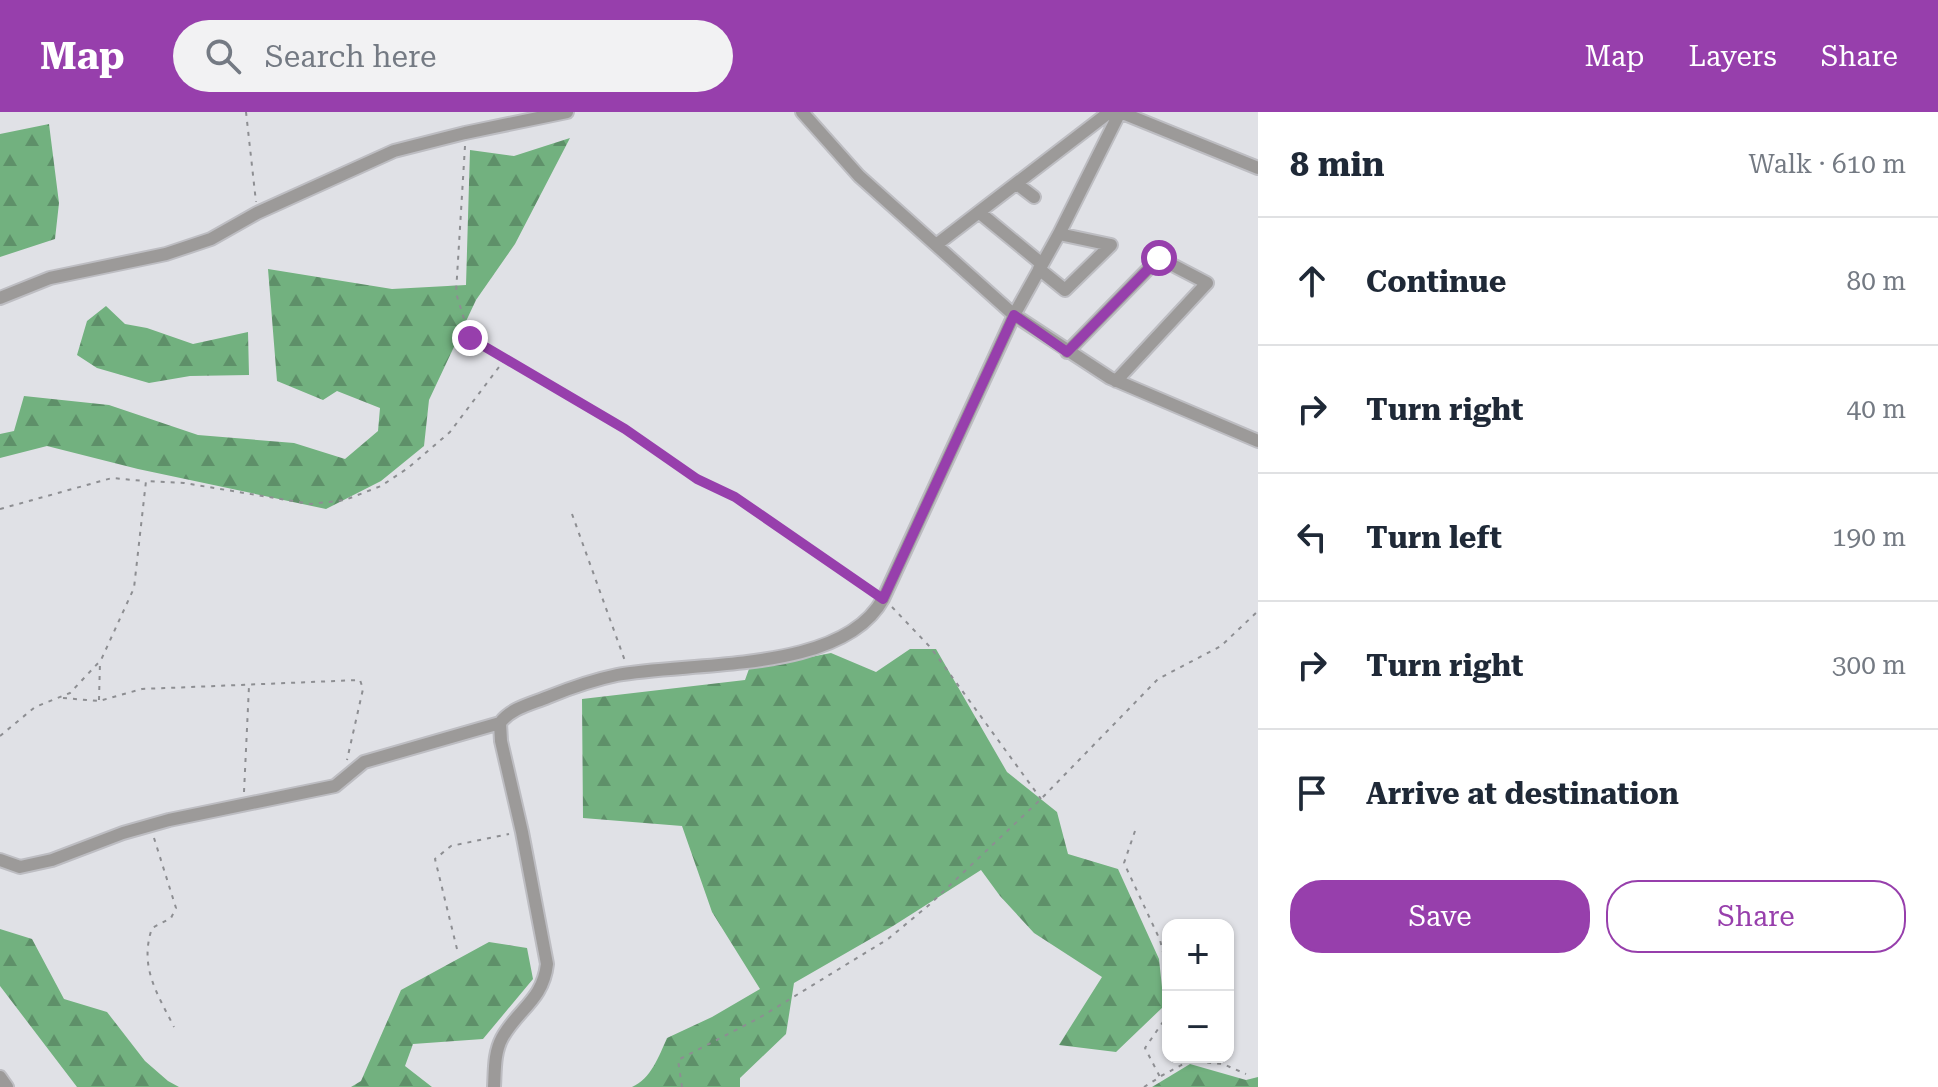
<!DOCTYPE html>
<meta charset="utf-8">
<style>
body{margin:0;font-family:"Roboto Serif",serif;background:#f2f2f3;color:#1f2937}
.controls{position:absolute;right:24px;bottom:24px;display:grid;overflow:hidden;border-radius:16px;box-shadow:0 2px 6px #0004}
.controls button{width:72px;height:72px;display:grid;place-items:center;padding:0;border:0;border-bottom:2px solid #e0e1e3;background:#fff;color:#1f2937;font:40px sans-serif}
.stop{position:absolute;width:24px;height:24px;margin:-18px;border:6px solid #973fac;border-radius:50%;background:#fff}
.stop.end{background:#973fac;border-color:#fff;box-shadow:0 2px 8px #0008}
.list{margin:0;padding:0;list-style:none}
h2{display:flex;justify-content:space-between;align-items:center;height:104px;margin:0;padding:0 32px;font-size:34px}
h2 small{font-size:26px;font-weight:400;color:#747a83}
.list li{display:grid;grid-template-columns:52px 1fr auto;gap:24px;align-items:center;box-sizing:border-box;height:128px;padding:0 32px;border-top:2px solid #e0e1e3}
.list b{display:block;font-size:30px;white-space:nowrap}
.list em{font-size:26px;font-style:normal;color:#747a83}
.actions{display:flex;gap:16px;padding:24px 32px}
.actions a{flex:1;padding:18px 0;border:2px solid #973fac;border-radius:32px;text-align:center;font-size:28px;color:#973fac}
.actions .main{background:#973fac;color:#fff}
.icon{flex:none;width:44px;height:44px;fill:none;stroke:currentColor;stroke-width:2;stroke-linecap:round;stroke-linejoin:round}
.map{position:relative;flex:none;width:1258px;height:975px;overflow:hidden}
header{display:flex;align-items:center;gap:48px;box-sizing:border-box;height:112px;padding:0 40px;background:#973fac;color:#fff}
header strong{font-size:38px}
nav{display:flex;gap:44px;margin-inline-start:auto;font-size:28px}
.search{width:560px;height:72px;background:#f2f2f3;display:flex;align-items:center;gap:20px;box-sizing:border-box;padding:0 28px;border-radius:44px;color:#747a83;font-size:30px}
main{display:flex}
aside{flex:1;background:#fff}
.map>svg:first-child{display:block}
.forest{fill:url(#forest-firs)}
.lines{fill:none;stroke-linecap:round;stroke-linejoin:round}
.minor-casing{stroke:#bdbdc2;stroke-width:16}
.path{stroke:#8d8e92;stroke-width:2;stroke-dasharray:4 6;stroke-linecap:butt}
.minor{stroke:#9c9a99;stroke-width:12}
.route{stroke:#973fac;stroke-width:10}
</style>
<header>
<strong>Map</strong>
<div class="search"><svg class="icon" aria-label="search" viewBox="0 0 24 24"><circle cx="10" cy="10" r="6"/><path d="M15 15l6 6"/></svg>Search here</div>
<nav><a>Map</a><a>Layers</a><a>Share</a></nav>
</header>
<main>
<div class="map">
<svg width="1258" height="975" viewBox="0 0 1258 975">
<defs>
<pattern id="forest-firs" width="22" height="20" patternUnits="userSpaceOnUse" patternTransform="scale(2)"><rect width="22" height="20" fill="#72b17f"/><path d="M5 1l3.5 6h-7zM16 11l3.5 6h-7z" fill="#5e9069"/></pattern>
</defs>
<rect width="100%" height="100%" fill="#e0e1e6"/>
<!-- forest -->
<path class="forest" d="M49,12L59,91L55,127L0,145V22Z
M570,26L515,132L476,188L429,288L424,334L381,369L326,397L138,357L47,334L0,346V322L14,319L24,284L109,293L198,323L294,331L345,347L378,319L380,296L337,279L323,288L277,269L268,157L392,177L466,173L470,38L514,44Z
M106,194L125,212L147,216L193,232L248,220L249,263L190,264L149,271L97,256L77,243L87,209Z
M910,537H936L1007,660L1057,700L1068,742L1118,757L1159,847L1164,894L1116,940L1059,933L1102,865L1034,821L1000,784L981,758L893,814L794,871L786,922L740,966V975H632C651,967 659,944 667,926L712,905L760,877L712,800L682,714L583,706L582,587L745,568L749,557L831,541L876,560Z
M0,817L32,827L64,887L107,900L145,949L168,969L179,975H77L0,874Z
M489,830L527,836L533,867L483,927L413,932L405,954L432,975H351L361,969L401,878Z
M1190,952L1246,968L1258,965V975H1152Z"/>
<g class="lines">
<!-- minor casing -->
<g class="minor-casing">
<path id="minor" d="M802,0L859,64L1014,203L1110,266L1258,329
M1017,72L1034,85
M980,101L1042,152
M936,133L1107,2L1120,0L1258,56
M1039,157L1065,178L1111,133L1059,122
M0,186L50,166L166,142L211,127L257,101L394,39L465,21L567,0
M1067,240L1159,146L1207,171L1116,269
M0,748L20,755L52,748L123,721L169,708L335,674L364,650L500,611
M0,965L7,975
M494,975C495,958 494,941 502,926C518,897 543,888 547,852L522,720L501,629L500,611C511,596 531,592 548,585C570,576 593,568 617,563C691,549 842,562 883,487L1014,203L1059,122L1120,0"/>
</g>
<!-- path -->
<path class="path" d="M246,0L256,90
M465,34L456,181L470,226L625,317L697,367L735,385L875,481
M0,397L112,366L144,369
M572,402L625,549
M892,495L931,536L1041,687
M63,586L99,589L142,577L360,568L363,577L347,648
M99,588L100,550
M0,624L35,595L70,581L101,548L134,476L146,369L184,371L311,392L345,388L381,374L408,356L450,320L505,247
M244,680L249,574
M1135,719L1124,751L1160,828L1168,860
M154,726L176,796L171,806L152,816C139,855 157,881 174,915
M457,837L435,747L451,734L509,722
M1161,964L1189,949L1223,952L1246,962
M682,975L678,948L759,906L888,827L929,793L1041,687L1158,567L1221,534L1258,499
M1144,975L1160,965L1145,936L1165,907L1168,891"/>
<!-- minor -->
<use href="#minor" class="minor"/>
</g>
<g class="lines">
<!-- route -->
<path class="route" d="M470,226L625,317L697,367L735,385L883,487L1014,203L1067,240L1159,146"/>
</g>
</svg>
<div class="controls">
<button>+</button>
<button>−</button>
</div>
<div class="stop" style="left:1159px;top:146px"></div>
<div class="stop end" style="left:470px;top:226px"></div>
</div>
<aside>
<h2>8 min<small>Walk · 610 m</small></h2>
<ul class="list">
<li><svg class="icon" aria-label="ahead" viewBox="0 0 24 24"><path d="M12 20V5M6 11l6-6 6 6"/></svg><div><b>Continue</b></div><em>80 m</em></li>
<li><svg class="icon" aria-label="right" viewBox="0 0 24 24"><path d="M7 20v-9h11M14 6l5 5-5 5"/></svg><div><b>Turn right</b></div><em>40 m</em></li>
<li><svg class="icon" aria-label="left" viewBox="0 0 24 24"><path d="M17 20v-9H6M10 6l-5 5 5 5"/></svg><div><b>Turn left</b></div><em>190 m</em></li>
<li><svg class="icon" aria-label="right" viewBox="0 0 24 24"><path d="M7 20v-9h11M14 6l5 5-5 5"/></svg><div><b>Turn right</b></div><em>300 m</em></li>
<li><svg class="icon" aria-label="arrive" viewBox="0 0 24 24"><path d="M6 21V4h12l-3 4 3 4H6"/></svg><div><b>Arrive at destination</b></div></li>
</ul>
<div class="actions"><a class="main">Save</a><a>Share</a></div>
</aside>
</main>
